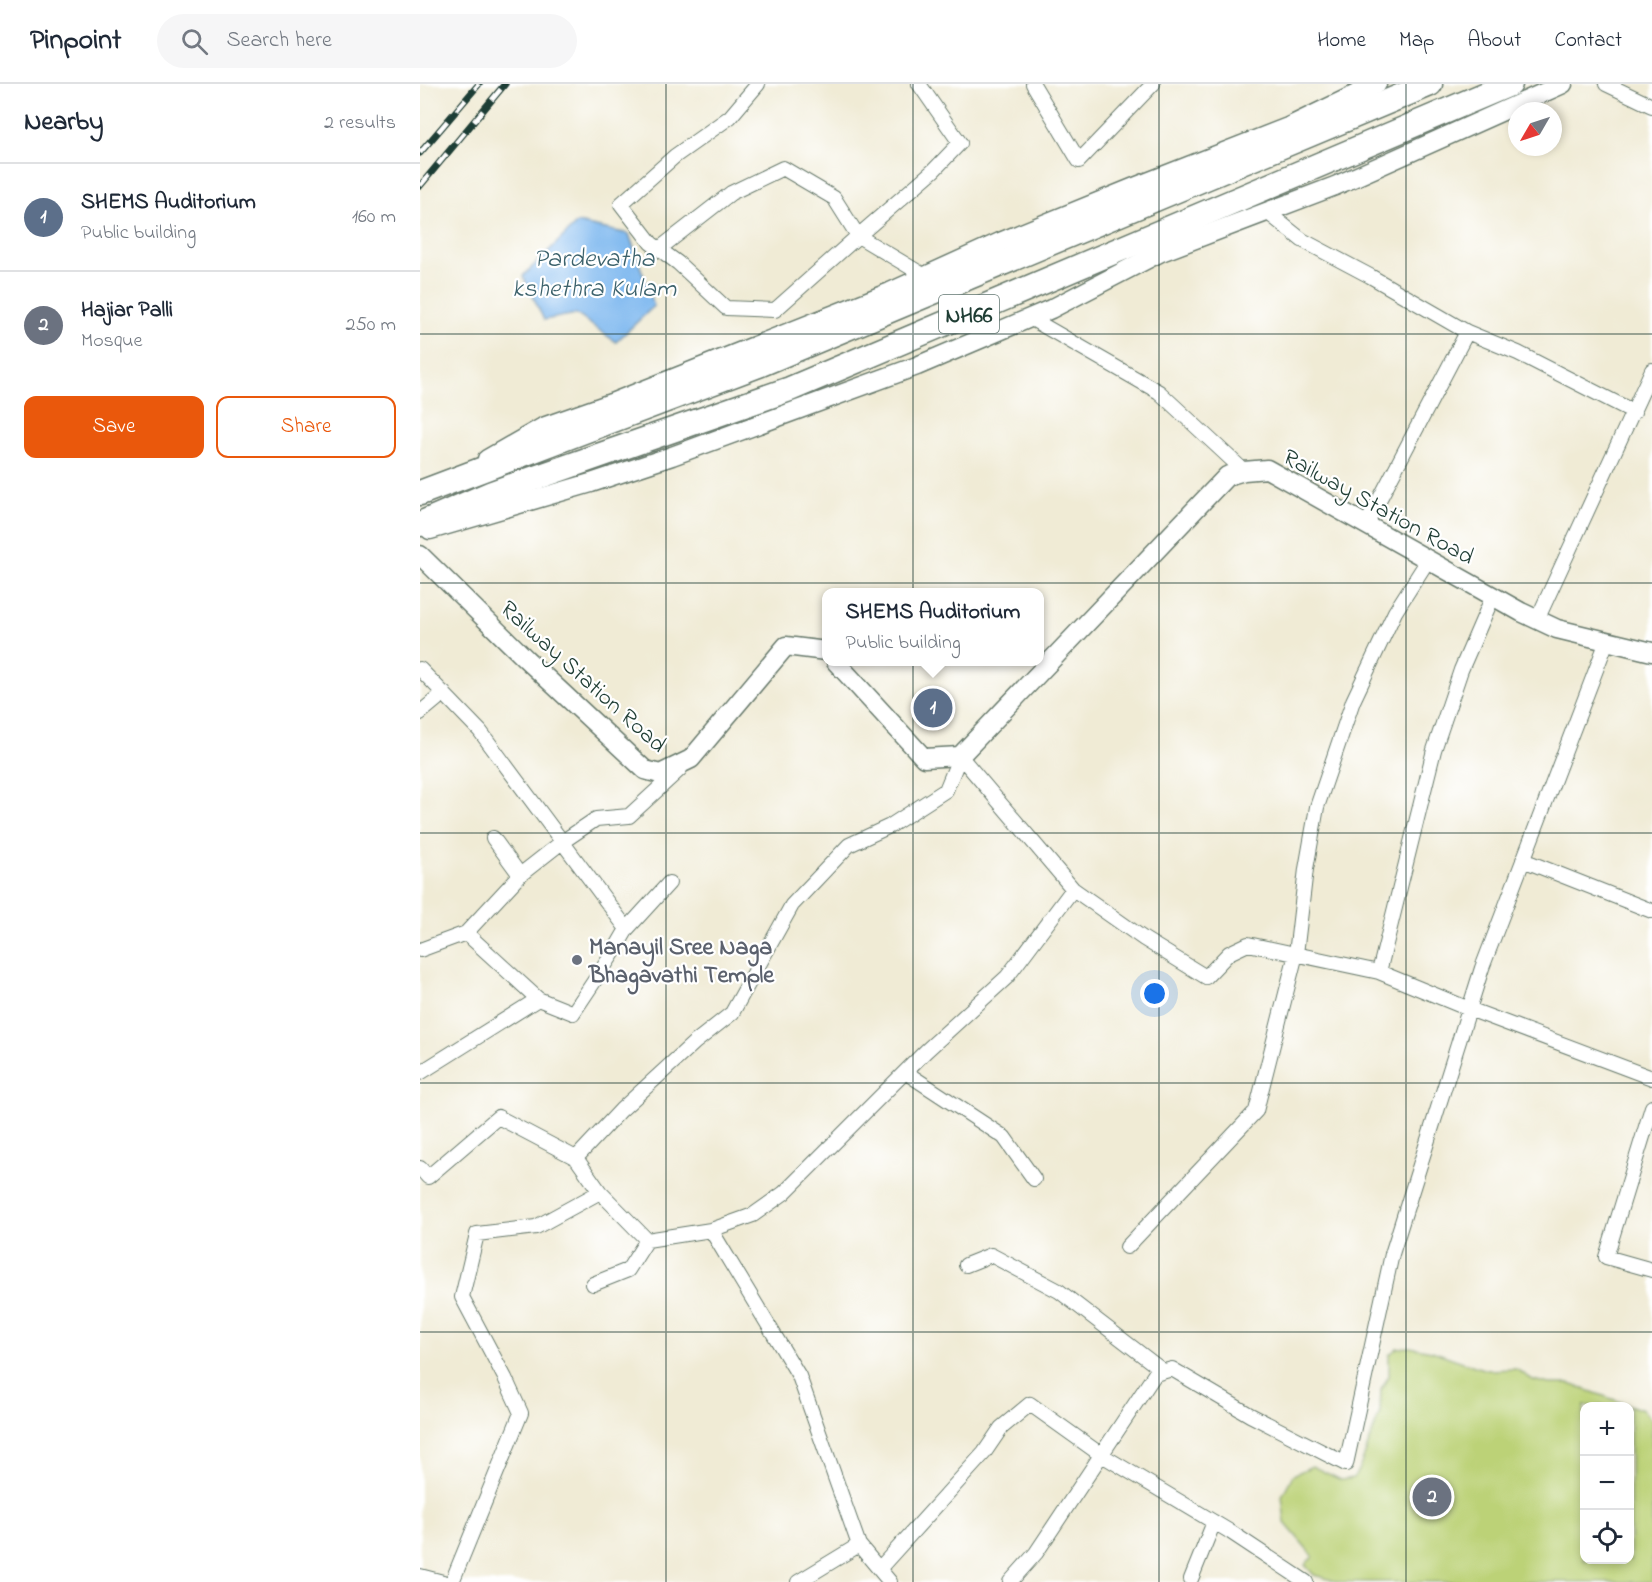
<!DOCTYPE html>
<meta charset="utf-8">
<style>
body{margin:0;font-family:"Indie Flower",sans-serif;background:#f6f6f7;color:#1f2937}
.controls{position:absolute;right:18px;bottom:18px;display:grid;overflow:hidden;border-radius:12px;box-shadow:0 3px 9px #0003}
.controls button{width:54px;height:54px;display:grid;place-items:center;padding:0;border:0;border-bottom:2px solid #e0e1e3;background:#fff;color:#1f2937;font:30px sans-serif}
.compass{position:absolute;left:1088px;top:18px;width:54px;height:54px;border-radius:50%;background:#fff;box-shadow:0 3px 9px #0003;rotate:231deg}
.you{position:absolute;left:735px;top:910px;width:21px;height:21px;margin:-15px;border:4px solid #fff;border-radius:50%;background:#1a73e8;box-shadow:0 0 0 9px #1a73e833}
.badge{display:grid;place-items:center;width:39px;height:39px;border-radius:50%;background:#ea580c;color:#fff;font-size:20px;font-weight:700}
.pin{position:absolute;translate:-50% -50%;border:3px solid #fff;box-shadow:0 2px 6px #0006}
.popup{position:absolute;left:402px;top:504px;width:222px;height:78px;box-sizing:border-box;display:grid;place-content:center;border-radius:12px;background:#fff;filter:drop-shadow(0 2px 4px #0005);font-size:20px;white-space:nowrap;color:#747a83}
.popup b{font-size:22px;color:#1f2937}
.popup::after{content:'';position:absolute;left:50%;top:100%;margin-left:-12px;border:12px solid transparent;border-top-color:#fff}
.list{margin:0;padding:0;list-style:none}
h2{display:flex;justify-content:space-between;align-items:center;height:78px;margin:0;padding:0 24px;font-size:26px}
h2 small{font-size:20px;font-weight:400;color:#747a83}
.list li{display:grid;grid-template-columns:39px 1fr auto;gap:18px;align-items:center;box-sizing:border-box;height:108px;padding:0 24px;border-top:2px solid #e0e1e3}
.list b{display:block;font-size:22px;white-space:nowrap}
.list p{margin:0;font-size:20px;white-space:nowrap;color:#747a83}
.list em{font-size:20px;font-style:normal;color:#747a83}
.actions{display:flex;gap:12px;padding:18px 24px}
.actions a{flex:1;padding:14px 0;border:2px solid #ea580c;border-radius:12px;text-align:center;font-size:21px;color:#ea580c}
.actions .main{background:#ea580c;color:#fff}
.icon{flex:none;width:33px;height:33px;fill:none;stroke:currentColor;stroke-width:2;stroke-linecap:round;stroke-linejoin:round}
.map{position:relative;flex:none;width:1232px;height:1498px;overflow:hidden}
header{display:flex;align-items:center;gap:36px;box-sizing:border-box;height:84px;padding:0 30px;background:#fff;border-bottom:2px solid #e0e1e3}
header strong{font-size:28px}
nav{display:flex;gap:33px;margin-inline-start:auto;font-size:21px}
.search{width:420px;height:54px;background:#f6f6f7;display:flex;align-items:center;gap:15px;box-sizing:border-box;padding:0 21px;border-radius:33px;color:#747a83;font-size:22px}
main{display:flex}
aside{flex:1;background:#fff}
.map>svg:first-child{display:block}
.green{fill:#bcd277;stroke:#6e8856;stroke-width:1.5;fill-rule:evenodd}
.water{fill:#7eb8ef;stroke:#4e7a92;stroke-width:1.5}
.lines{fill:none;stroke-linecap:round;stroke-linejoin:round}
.street-casing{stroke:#687a6c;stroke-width:16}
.secondary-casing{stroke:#687a6c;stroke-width:21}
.highway-casing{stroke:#687a6c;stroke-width:27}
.street{stroke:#fff;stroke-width:14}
.secondary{stroke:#fff;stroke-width:18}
.highway{stroke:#fff;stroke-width:24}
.rail-casing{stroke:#1f3d34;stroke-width:7}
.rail{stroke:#fff;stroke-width:4.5;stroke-dasharray:14;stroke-linecap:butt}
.grid{fill:none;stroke:#1f3d34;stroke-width:1.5;stroke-opacity:0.55}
.worship-dot{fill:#6b7280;stroke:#fff;stroke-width:2}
.labels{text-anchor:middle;stroke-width:4.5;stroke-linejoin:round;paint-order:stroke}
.shield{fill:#fff;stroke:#627771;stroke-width:1.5}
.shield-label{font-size:22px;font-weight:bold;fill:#1f3d34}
.street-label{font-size:24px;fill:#1f3d34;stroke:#fff}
.worship-label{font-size:24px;font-weight:bold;fill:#5b616d;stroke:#fff;text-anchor:start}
.water-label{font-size:26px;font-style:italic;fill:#3c626c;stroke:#fff}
</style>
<header>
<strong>Pinpoint</strong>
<div class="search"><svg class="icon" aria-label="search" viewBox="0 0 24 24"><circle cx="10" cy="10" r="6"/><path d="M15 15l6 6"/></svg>Search here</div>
<nav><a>Home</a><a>Map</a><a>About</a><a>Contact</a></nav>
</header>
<main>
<aside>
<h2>Nearby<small>2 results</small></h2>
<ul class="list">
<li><span class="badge" style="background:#5c6f8a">1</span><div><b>SHEMS Auditorium</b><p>Public building</p></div><em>160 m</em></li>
<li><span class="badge" style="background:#6b7280">2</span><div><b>Hajiar Palli</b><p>Mosque</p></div><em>250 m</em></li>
</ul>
<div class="actions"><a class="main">Save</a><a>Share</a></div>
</aside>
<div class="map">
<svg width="1232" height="1498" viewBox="0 0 1232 1498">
<rect width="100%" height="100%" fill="#fff"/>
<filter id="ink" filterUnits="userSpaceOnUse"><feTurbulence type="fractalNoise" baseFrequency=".0167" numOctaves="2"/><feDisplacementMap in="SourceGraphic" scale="12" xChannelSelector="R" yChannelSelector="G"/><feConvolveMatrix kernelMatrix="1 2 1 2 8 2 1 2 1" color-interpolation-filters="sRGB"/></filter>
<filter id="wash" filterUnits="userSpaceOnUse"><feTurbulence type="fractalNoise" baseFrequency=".008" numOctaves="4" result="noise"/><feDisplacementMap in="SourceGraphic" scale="24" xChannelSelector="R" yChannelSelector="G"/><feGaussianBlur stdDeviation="1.35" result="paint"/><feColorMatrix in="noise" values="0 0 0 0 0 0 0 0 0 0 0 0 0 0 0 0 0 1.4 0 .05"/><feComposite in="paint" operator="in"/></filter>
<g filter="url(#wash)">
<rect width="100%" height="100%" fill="#f0ebd5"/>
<!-- green -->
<path class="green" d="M990,1263L1012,1267L1066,1286L1096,1285L1113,1296L1129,1300H1150L1223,1326L1232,1336V1498H919L894,1491L885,1481L893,1472L865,1439L862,1412L873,1391L892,1382L921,1396L934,1394L942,1378L960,1328L961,1305L969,1292V1271L977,1264ZM1164,1322H1210V1476H1164Z"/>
<!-- water -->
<path class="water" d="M157,139L209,150L234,222L196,258L156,230L124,236L103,192Z"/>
</g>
<g filter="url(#ink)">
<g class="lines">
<!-- street casing -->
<g class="street-casing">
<path id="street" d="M338,0L310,33L255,72L201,120L231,159L258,179L306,224L355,226L438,152L505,192
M613,0L659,77L733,0
M1186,0L1232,22
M847,128L882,156L950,192L1047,248L1098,269L1214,328
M239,165L311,109L363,84L414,114L438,152L514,86L540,59L499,0
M610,234L739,308L824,387
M946,441L1047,248
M1117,536L1232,286
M0,585L60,647L207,845
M0,629L24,609
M73,754L100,791L142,758L176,735L209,732L260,685
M1103,776L1232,827
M100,791L46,849L118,915L153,929L193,869L207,845L249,799
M0,866L46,849
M959,888L1014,666L1041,586L1073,512
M485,988L584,1053L614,1095
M0,989L118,915
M1232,1023L1186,1173L1232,1186
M0,1084L8,1093L78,1033L156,1074
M291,1146L333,1131L364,1109L506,967L587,893L653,805
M707,1163L836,1027L876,870L886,785L897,723L933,617L975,528L1008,476
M546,1181L571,1171L639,1207L743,1287
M173,1200L208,1186L227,1156
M459,1485L564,1369L581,1344L610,1320L680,1370L809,1447L886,1498
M0,1492L23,1498
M771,1495L794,1438
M32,1498L101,1329L85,1294L42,1213L57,1150L116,1143L180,1108
M378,1498L439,1461
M470,1498L439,1461L379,1292L291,1146L227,1156L180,1108L156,1074L201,1026L274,959L312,929L372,821L429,761L470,742L526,706L540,672L653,805L724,855L786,893L809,869L828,860L959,888L1049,925L1232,994
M590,1498L616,1469L735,1290L752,1285L830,1331L926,1380L972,1170L1062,884L1187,557"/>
</g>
<!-- secondary casing -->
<g class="secondary-casing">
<path id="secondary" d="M67,375L123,343L191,319L470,208L580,158L712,104L868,43L957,0
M10,446L171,399L252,372L497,282L631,225L741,168L915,102L1143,0
M0,471L106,575L225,686L240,690L271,675L366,562L406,567
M416,578L504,674L540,672L807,392L824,387L847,385L1101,528L1137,545L1232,568"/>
</g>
<!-- highway casing -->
<g class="highway-casing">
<path id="highway" d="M0,409L341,280L1010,0
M0,440L72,409L370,305L1090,0"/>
</g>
<!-- street -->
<use href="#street" class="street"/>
<!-- secondary -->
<use href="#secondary" class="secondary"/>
<!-- highway -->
<use href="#highway" class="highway"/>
<!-- rail casing -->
<g class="rail-casing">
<path id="rail" d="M0,69L59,0
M0,102L85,0"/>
</g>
<!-- rail -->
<use href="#rail" class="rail"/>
</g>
</g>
<!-- grid -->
<path class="grid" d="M246,0V1498M493,0V1498M739,0V1498M986,0V1498M0,250H1232M0,499H1232M0,749H1232M0,999H1232M0,1248H1232"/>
<!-- markers -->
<circle class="worship-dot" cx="157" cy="876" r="6"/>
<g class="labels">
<!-- shield labels -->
<rect class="shield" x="519" y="211" width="60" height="38" rx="4.5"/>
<g class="shield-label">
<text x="549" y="238">NH66</text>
</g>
<!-- street labels -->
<g class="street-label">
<text transform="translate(959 422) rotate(29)" y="8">Railway Station Road</text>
<text transform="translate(164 592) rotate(42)" y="8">Railway Station Road</text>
</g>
<!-- worship labels -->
<g class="worship-label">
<text x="169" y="870">Manayil Sree Naga<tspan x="169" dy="28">Bhagavathi Temple</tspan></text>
</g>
<!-- water labels -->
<g class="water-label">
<text x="174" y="182">Pardevatha<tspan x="174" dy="30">kshethra Kulam</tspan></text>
</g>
</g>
</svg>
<div class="controls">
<button>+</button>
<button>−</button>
<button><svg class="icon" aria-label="locate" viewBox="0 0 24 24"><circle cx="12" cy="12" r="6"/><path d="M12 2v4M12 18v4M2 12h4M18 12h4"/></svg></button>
</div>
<svg class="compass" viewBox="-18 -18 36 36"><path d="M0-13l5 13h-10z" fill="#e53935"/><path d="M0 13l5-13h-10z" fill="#747a83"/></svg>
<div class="you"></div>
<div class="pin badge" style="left:513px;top:624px;background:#5c6f8a">1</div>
<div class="popup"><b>SHEMS Auditorium</b>Public building</div>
<div class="pin badge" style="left:1012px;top:1413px;background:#6b7280">2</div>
</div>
</main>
